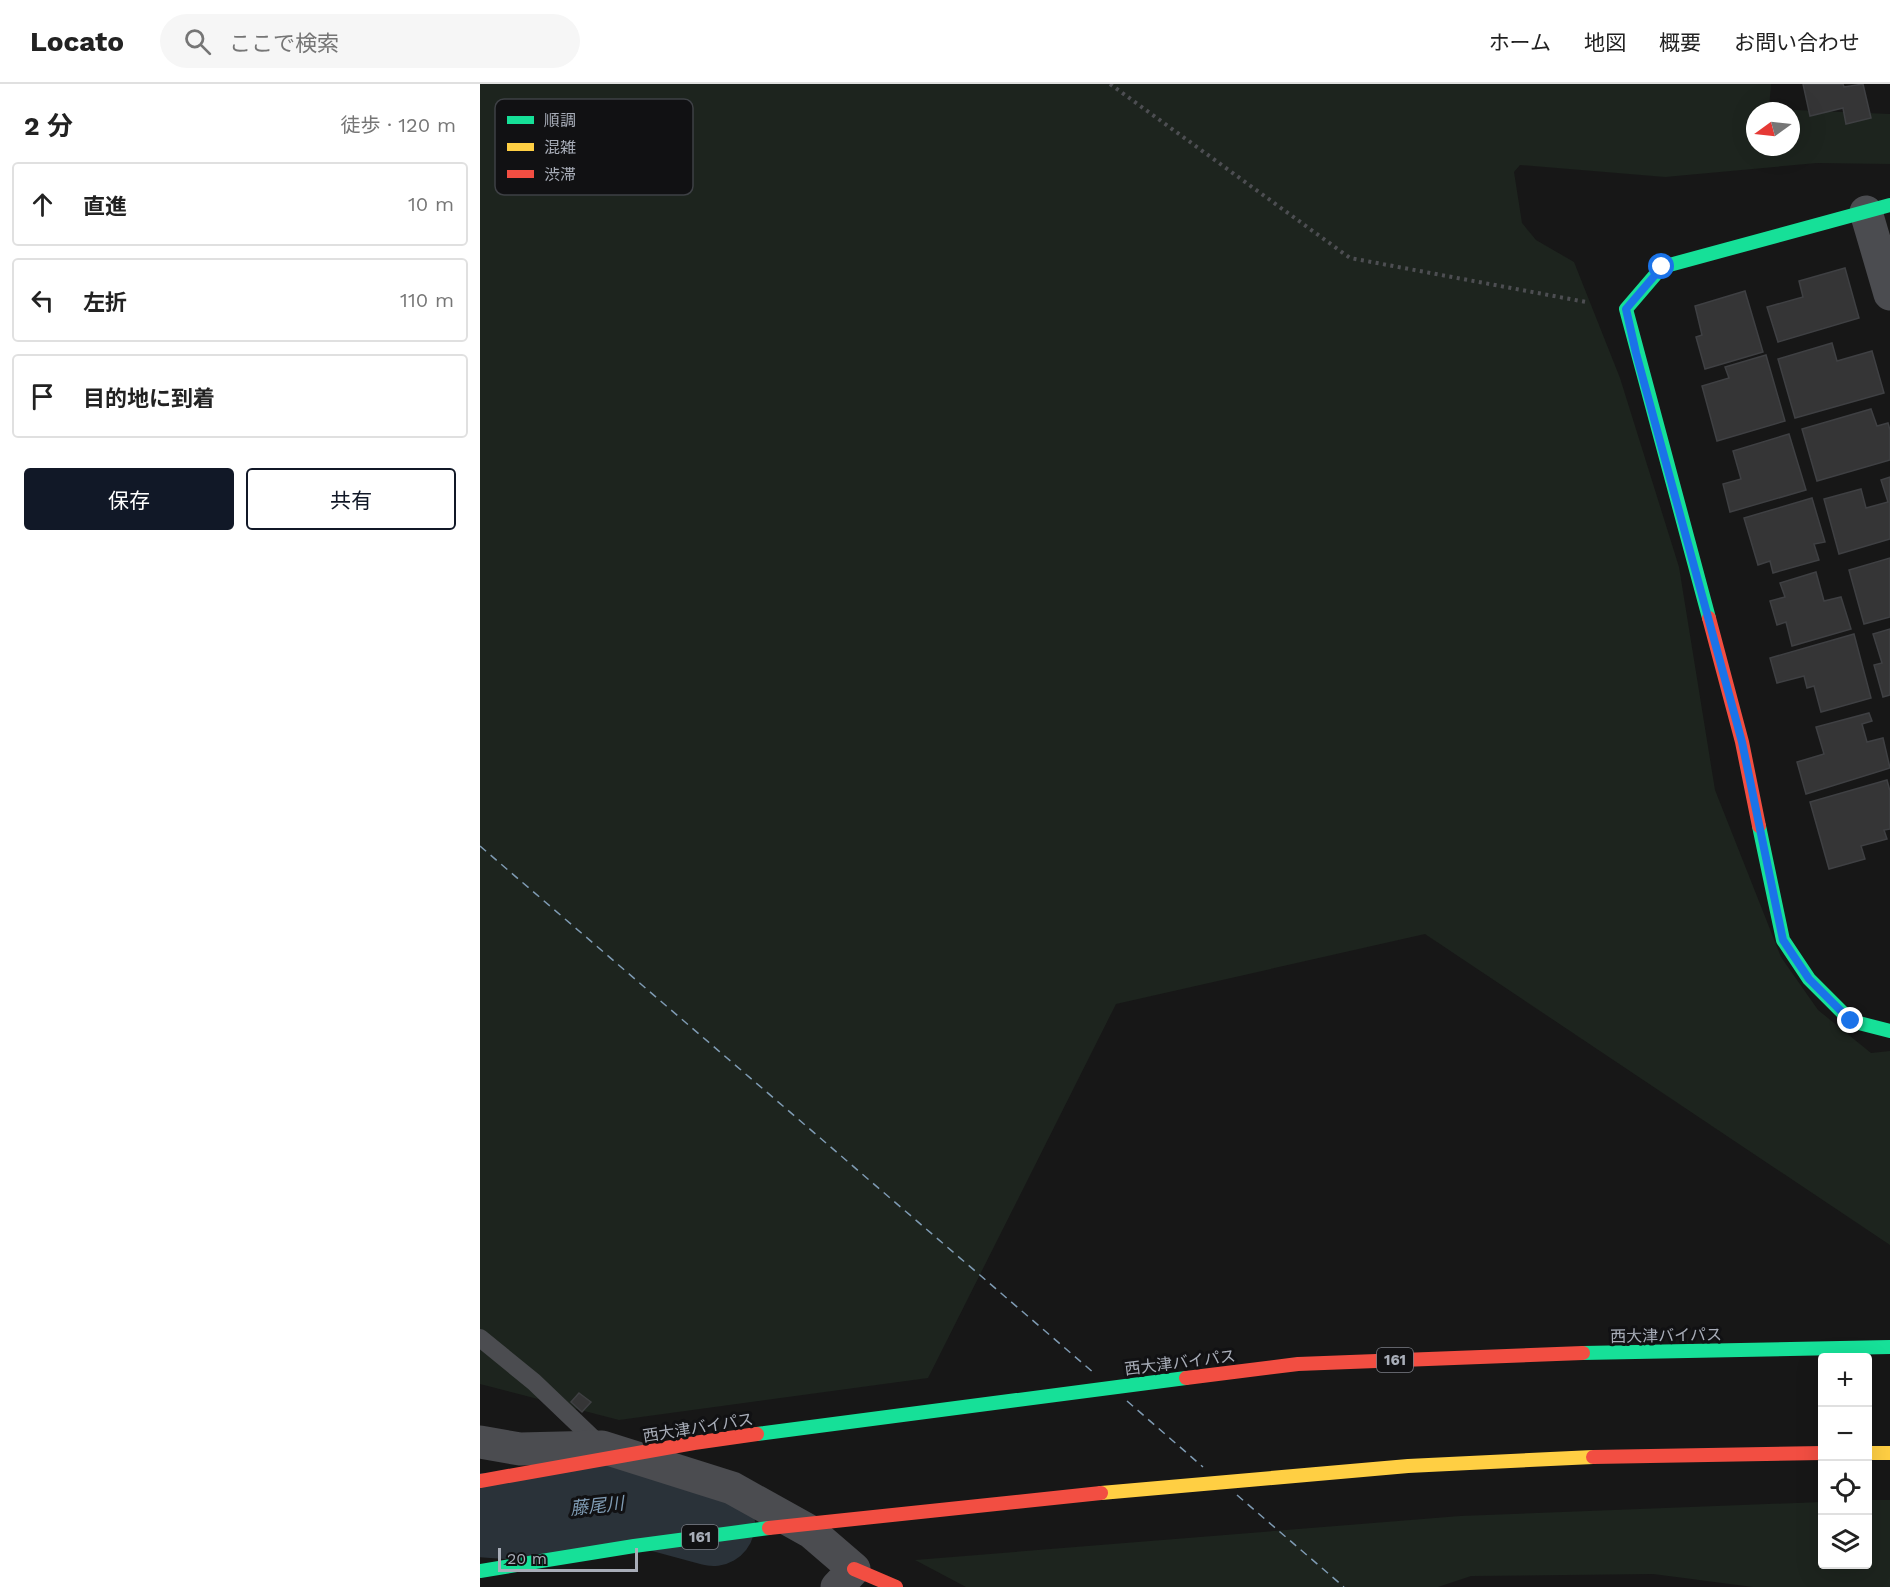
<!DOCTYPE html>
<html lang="ja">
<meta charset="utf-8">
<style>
body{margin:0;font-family:"Work Sans","Noto Sans JP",sans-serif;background:#f6f6f6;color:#222}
.controls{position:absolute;right:18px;bottom:18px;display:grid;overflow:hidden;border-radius:6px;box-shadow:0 6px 24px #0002}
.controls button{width:54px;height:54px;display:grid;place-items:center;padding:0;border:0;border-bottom:2px solid #e0e0e0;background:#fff;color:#222;font:30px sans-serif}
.compass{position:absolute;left:1266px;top:18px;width:54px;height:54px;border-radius:50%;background:#fff;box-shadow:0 6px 24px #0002;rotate:255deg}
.scale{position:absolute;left:18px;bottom:15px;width:140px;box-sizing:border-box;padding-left:6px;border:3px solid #a8adb8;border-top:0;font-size:16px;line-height:21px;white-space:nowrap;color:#a8adb8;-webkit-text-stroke:4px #111113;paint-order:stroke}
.stop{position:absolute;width:18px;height:18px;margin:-14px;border:4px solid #1a73e8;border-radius:50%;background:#fff}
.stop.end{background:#1a73e8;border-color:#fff;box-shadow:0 2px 6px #0008}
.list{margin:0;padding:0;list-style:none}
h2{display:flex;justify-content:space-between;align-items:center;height:78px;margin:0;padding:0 24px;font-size:26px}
h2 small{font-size:20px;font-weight:400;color:#767676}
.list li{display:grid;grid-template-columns:39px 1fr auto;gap:18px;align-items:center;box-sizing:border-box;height:84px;margin:0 12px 12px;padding:0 12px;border:2px solid #e0e0e0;border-radius:6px}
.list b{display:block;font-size:22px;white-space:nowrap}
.list em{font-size:20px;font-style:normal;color:#767676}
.actions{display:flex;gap:12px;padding:18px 24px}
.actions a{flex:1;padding:14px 0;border:2px solid #111827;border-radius:6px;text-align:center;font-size:21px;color:#111827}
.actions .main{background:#111827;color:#fff}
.icon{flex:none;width:33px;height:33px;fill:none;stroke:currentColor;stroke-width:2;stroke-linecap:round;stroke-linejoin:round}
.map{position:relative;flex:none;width:1410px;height:1503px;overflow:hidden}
header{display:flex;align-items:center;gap:36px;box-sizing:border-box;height:84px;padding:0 30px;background:#fff;border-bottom:2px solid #e0e0e0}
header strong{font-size:28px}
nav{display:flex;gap:33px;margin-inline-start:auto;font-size:21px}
.search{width:420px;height:54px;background:#f6f6f6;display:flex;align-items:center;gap:15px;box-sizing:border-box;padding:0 21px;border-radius:33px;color:#767676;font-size:22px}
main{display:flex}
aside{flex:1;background:#fff}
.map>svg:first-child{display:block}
.green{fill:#1d241e;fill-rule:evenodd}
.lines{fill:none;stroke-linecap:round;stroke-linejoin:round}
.river{stroke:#2a3239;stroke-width:84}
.ferry{stroke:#7f9bb3;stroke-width:1.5;stroke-dasharray:8 6;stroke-linecap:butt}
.building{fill:#353536;stroke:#3f4043;stroke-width:1.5}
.path{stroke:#4d4e52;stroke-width:4;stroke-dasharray:3 4.5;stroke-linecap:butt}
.lane{stroke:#4b4c50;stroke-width:18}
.street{stroke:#4b4c50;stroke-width:33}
.fast{stroke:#16e098;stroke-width:14}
.slow{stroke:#ffcf43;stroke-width:14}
.jam{stroke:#f24e42;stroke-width:14}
.route{stroke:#1a73e8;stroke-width:8}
.labels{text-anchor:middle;stroke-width:6;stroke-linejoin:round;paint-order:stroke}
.shield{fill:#111113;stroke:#7b7e86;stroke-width:1.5}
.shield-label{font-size:15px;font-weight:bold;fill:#a8adb8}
.street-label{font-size:16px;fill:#a8adb8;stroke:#111113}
.water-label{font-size:18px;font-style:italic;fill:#7f9bb3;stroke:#111113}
.key{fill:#111113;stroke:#3e4045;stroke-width:1.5}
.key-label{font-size:16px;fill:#a8adb8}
</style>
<header>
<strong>Locato</strong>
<div class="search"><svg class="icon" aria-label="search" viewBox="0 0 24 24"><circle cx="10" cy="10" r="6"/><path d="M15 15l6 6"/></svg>ここで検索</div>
<nav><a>ホーム</a><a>地図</a><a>概要</a><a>お問い合わせ</a></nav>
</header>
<main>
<aside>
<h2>2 分<small>徒歩 · 120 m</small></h2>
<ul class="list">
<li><svg class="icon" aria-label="ahead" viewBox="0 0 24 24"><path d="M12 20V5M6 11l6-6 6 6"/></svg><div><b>直進</b></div><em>10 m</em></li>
<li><svg class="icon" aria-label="left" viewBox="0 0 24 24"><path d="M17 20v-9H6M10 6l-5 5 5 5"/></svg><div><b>左折</b></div><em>110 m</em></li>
<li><svg class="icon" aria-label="arrive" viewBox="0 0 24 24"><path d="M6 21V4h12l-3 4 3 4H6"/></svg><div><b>目的地に到着</b></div></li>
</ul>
<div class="actions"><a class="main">保存</a><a>共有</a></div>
</aside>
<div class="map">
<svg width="1410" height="1503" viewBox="0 0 1410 1503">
<rect width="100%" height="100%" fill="#171717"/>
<!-- green -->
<path class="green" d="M0,0H1291L1289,25L1410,30V80L1337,79L1185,93L1040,81L1034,88L1042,139L1056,156L1094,178L1140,294L1199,483L1235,706L1301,873L1338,926L1391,969L1410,967V1161L945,850L636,920L448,1294L139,1336L0,1300ZM1275,27H1311V63H1275Z
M1388,1416H1410V1503H1273L1173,1490L991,1492L958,1503H486L435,1476L980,1432L1342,1418V1480H1388Z"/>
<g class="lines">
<!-- river -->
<path class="river" d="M0,1431L25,1433L148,1417L233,1440"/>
<!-- ferry -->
<path class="ferry" d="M0,762L614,1289
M647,1317L723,1383
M757,1411L864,1503"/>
</g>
<!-- building -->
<path class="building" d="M1323,0H1363L1364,3L1383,0L1391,34L1366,40L1363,24L1330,32Z
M1365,184L1379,234L1298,258L1287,223L1323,213L1319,197Z
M1265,207L1283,268L1225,285L1216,253L1222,251L1215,222Z
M1352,259L1357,277L1392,267L1404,309L1315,334L1298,275Z
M1286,271L1305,337L1237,357L1222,302L1249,294L1245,283Z
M1391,325L1397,342L1408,339L1410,346V376L1337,397L1322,345Z
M1309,350L1326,406L1250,428L1243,400L1261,395L1253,367Z
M1410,393V455L1359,470L1344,415L1381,405L1386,424L1408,418L1401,396Z
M1332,414L1345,458L1334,460L1339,476L1293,489L1290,477L1278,481L1264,434Z
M1410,474V533L1384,540L1369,486Z
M1336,488L1344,517L1361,513L1371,545L1312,562L1306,538L1297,541L1290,517L1305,513L1300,499Z
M1410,545V611L1403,613L1394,581L1402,579L1393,550Z
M1374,550L1391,614L1341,628L1334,602L1327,604L1324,592L1297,599L1290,574Z
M1389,629L1392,637L1382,640L1387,658L1403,654L1410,684L1326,710L1317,678L1344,670L1336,643Z
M1407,696L1410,707V745L1404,746L1407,755L1381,762L1385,775L1349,785L1330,718Z
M99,1309L111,1318L102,1328L91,1318Z"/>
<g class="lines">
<!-- path -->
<path class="path" d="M630,0L870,174L1106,218"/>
<!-- lane -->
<path class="lane" d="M0,1254L54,1298L122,1363"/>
<!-- street -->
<path class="street" d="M1386,128L1410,210
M0,1358L40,1365L122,1363L252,1404L331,1448L374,1485L357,1503"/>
<!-- fast -->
<path class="fast" d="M1229,534L1146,225L1182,183L1410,121
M1279,742L1303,856L1329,895L1371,937L1410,947
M1103,1269L1410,1263
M277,1350L706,1294
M0,1487L154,1462L289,1444"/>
<!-- slow -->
<path class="slow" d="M1388,1369H1410
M621,1409L928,1382L1113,1373"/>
<!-- jam -->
<path class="jam" d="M1229,534L1262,658L1279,742
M706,1294L818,1280L1103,1269
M1113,1373L1342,1369
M0,1397L214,1359L277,1350
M289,1444L621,1409
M374,1485L416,1503"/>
</g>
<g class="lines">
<!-- route -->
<path class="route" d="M1182,183L1146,225L1156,269L1262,658L1303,856L1329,895L1371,937"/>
</g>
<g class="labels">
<!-- shield labels -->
<g class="shield">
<rect x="897" y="1264" width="36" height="24" rx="4.5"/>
<rect x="202" y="1441" width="36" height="24" rx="4.5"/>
</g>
<g class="shield-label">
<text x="915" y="1281">161</text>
<text x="220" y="1458">161</text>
</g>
<!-- street labels -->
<g class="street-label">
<text transform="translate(1186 1251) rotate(-1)" y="6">西大津バイパス</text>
<text transform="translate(700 1278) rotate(-7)" y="6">西大津バイパス</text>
<text transform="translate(218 1343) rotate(-9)" y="6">西大津バイパス</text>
</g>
<!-- water labels -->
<g class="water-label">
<text transform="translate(117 1422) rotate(-6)" y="6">藤尾川</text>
</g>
</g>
<!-- legend -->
<rect x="15" y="15" width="198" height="96" rx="9" class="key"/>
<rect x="27" y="32" width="27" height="8" fill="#16e098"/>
<rect x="27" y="59" width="27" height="8" fill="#ffcf43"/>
<rect x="27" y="86" width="27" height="8" fill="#f24e42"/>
<g class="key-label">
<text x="64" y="42">順調</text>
<text x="64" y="69">混雑</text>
<text x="64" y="96">渋滞</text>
</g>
</svg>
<div class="controls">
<button>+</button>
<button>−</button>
<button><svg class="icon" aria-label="locate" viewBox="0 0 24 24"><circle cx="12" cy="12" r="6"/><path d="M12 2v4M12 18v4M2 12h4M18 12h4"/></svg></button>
<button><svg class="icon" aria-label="layers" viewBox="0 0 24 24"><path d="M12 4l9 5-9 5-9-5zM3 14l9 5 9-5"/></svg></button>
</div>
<svg class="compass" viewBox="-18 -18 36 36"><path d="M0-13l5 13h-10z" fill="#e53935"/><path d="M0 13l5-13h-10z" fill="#767676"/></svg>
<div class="scale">20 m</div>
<div class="stop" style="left:1182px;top:183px"></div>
<div class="stop end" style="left:1371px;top:937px"></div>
</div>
</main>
